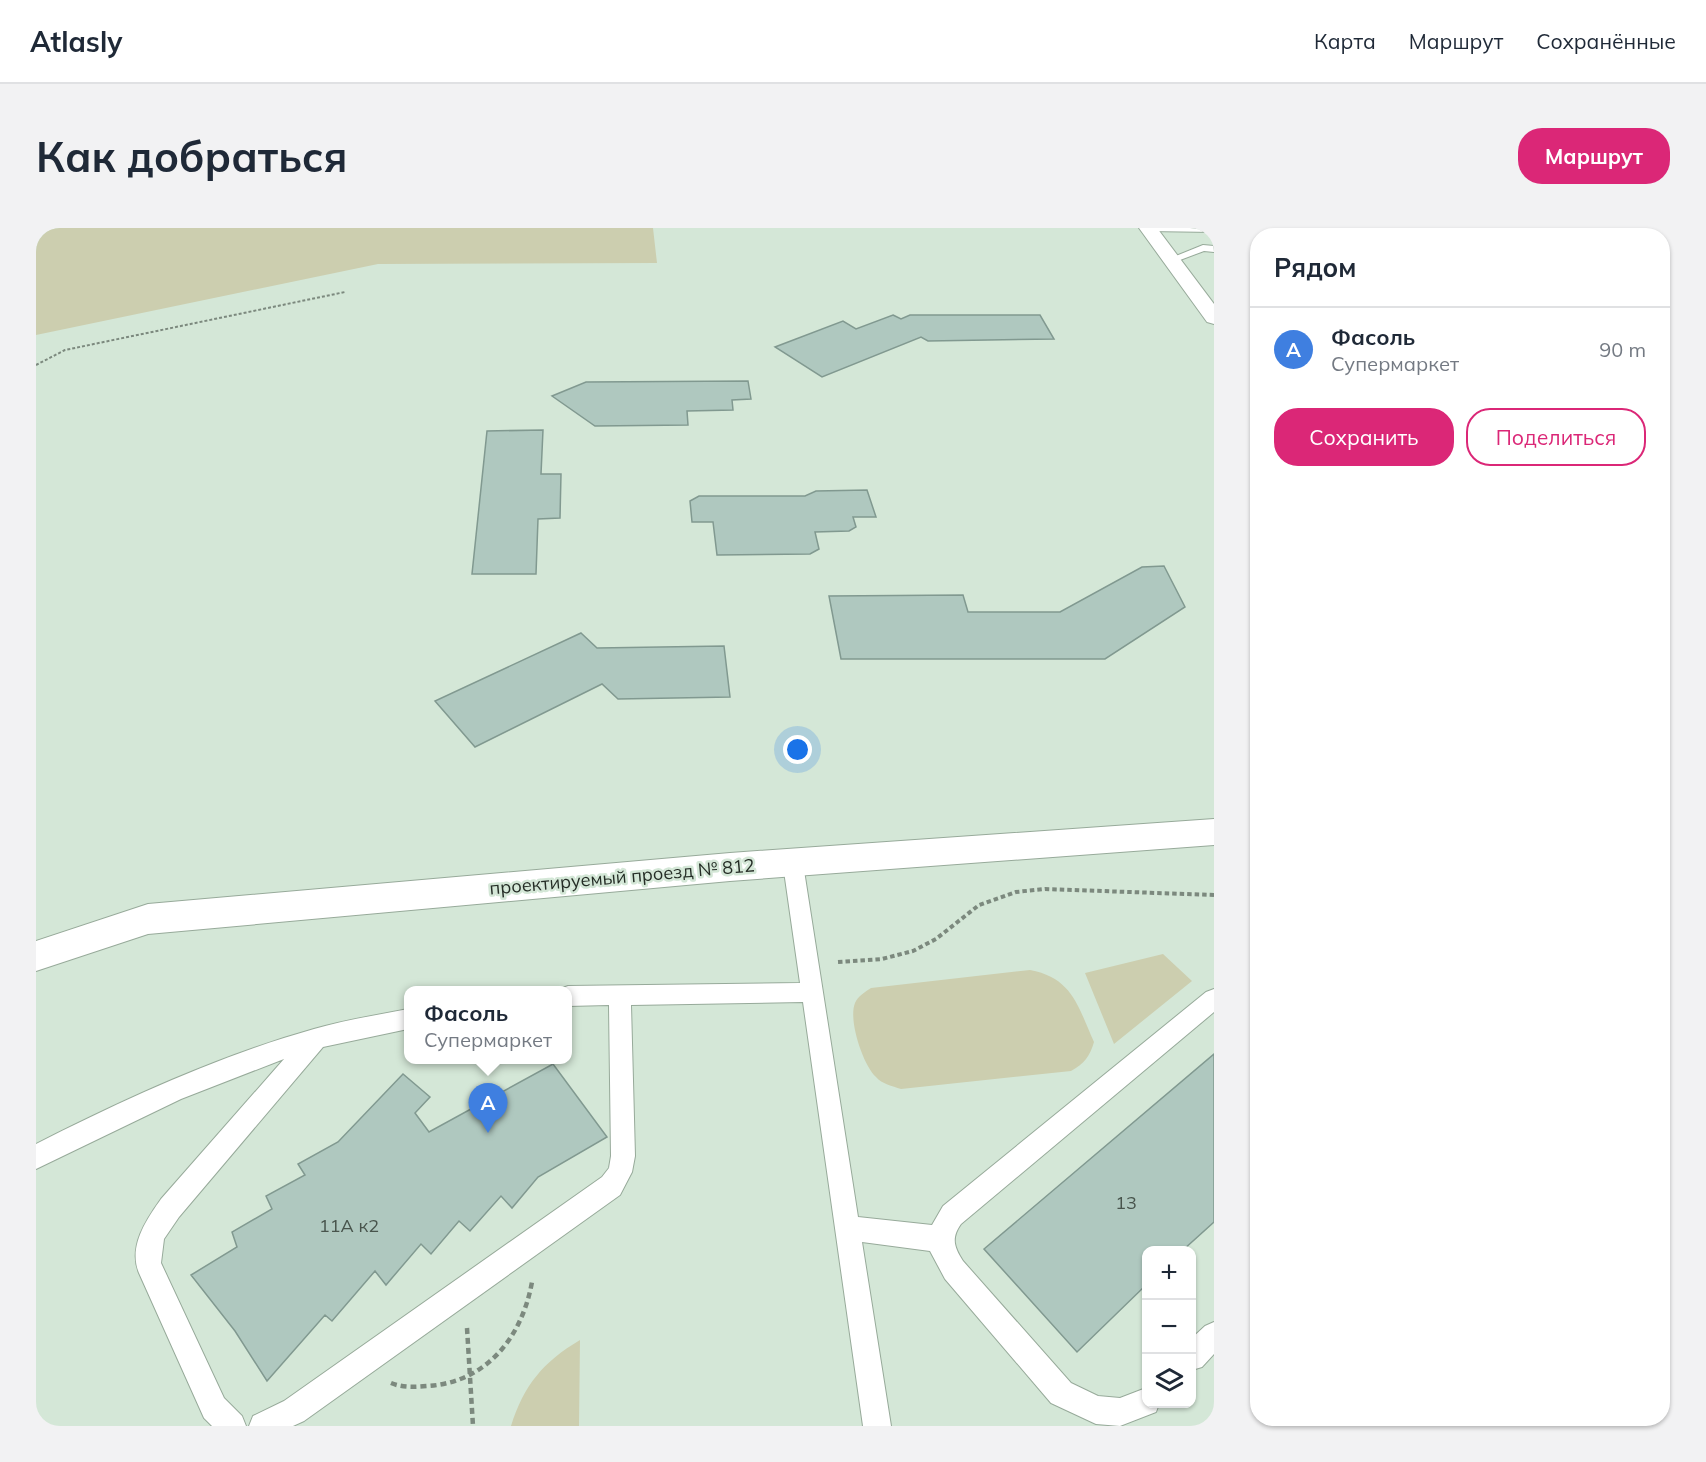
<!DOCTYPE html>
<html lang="ru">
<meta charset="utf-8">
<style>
body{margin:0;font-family:Mulish,sans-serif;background:#f2f2f3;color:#1f2937}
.controls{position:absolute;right:18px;bottom:18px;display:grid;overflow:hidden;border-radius:12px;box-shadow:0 2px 4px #0004}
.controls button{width:54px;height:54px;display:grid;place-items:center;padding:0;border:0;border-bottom:2px solid #e0e1e3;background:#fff;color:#1f2937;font:30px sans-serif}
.you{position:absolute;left:762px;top:522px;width:21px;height:21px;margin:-15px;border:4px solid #fff;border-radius:50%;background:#1a73e8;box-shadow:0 0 0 9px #1a73e833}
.badge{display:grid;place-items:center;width:39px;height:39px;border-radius:50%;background:#db2777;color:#fff;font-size:20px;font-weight:700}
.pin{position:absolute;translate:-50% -50px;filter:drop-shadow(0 2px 3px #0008)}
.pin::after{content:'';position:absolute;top:32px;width:21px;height:18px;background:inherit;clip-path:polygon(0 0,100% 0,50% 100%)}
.popup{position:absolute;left:368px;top:758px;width:168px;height:78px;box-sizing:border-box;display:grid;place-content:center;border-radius:12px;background:#fff;filter:drop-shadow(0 2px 4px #0005);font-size:20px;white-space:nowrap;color:#747a83}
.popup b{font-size:22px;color:#1f2937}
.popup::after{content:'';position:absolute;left:50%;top:100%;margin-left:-12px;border:12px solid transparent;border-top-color:#fff}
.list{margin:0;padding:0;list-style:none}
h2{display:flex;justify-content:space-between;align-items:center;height:78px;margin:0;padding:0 24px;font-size:26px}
h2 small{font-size:20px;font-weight:400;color:#747a83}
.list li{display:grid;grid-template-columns:39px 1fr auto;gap:18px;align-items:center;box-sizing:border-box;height:84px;padding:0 24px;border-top:2px solid #e0e1e3}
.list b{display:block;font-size:22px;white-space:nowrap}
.list p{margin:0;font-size:20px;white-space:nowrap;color:#747a83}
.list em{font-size:20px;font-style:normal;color:#747a83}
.actions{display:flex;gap:12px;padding:18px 24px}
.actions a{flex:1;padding:14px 0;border:2px solid #db2777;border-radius:24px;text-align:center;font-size:21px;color:#db2777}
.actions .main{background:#db2777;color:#fff}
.icon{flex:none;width:33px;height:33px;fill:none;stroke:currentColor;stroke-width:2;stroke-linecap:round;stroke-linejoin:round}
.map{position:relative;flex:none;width:1178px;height:1198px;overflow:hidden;border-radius:24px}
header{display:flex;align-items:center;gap:36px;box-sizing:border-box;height:84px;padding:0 30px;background:#fff;border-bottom:2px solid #e0e1e3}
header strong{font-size:28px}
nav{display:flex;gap:33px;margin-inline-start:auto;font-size:21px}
.intro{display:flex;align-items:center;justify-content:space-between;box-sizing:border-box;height:144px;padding:0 36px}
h1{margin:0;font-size:42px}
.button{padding:15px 27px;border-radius:24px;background:#db2777;color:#fff;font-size:21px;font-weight:700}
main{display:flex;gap:36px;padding:0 36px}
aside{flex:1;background:#fff;border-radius:24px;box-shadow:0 2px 4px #0004}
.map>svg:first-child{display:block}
.green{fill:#ccceaf}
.building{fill:#afc8bf;stroke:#819990;stroke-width:1.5}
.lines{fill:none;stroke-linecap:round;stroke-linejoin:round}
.lane-casing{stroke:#97aa9a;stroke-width:2}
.secondary-casing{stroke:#97aa9a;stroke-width:2}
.path-far2{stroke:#7c897e;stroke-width:2;stroke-dasharray:3 2;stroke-linecap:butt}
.path-far1{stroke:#7c897e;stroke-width:4;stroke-dasharray:4.5 3;stroke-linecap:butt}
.path{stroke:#7c897e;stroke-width:4.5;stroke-dasharray:6 4;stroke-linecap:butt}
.lane{fill:#fff;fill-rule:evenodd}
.secondary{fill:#fff;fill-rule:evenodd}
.labels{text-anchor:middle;stroke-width:5;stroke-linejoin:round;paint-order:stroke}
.street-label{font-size:18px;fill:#252d26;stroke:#d4e7d7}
.near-number-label{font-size:18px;fill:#48544c}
</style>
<header>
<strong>Atlasly</strong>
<nav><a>Карта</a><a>Маршрут</a><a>Сохранённые</a></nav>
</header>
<div class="intro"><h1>Как добраться</h1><a class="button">Маршрут</a></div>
<main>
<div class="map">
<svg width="1178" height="1198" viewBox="0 0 1178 1198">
<rect width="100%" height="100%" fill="#d4e7d7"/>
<!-- green -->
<path class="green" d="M19,0H617L621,35L342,36L0,107V6Z
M1127,726L1156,753L1078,816L1049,745Z
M994,742C1037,750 1042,779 1058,814C1054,828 1048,836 1035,843L865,861C856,858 846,856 840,849C827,837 812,792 819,775C822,768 829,764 835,760Z
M544,1112L543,1198H475C488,1157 507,1134 544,1112Z"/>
<!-- building -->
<path class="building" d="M857,87L865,91L874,87H1004L1018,111L892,113L885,109L786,149L739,119L807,93L820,101Z
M712,153L715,171L696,172L697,182L651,183L652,197L559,198L516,168L550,154Z
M507,202L505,246H525L524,290L502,291L500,346H436L451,203Z
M831,262L840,289H817L820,299L813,303L779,304L783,321L774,326L681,327L677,294H656L654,273L663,268H769L780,263Z
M1128,338L1149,379L1069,431H805L793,368L927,367L932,384H1024L1106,339Z
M545,405L561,420L688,418L694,469L582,471L566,456L439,519L399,473Z
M1178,826V994L1147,1022H1110V1057L1041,1124L948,1021Z
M517,836L571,909L502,949L476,980L465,968L434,1003L423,993L395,1026L385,1016L350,1057L339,1043L296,1093L289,1087L231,1153L199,1103L155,1047L201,1019L196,1004L236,981L230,968L269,947L262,936L302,914L367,846L394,869L379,885L393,904Z"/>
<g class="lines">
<!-- lane casing -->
<g class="lane-casing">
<path id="lane" d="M1107,0H1178V4L1112,3Z
M1167,17L1178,18V24L1168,23L1136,35L1130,32Z
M757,628L764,630L767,636L822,989L896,997L907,978L1170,764L1178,761V784L925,996C915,1010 918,1019 927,1033L1035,1155L1062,1168L1084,1170L1110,1160V1176H1123L1120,1184L1084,1198L1060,1196L1015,1175L909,1051L894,1023L826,1014L855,1198H827L767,774L595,777L599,928L596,944L584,967L268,1193L257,1198H213L217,1188L248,1173L566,949L573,940L575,928L573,777L532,778V762L524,761L532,758L764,755L747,636L750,630Z
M372,781V801L287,819L143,989L128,1011L125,1035L188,1170L206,1188L210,1198H176L168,1190L103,1045C92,1019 110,992 125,971L248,831L145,871L0,941V916C89,871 182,828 278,801C309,792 341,787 372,781Z
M1178,1094V1126L1166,1139L1156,1142V1110L1169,1098Z"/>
</g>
<!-- secondary casing -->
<g class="secondary-casing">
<path id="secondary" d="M1103,0H1121L1178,76V96L1171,94Z
M1178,591V617L694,653L112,706L0,743V713L112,676L694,625Z"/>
</g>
<!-- path-far2 -->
<path class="path-far2" d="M0,137L29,122L309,64"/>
<!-- path-far1 -->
<path class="path-far1" d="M802,734L846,731L877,723L900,711L943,677L980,664L1009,661L1178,667"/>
<!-- path -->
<path class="path" d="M431,1100L437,1198
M355,1155C367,1160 379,1159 392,1158C451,1154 486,1109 496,1054"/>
<!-- lane -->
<use href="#lane" class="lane"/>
<!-- secondary -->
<use href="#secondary" class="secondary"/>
</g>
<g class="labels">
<!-- street labels -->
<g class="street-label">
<text transform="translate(586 649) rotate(-5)" y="6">проектируемый проезд № 812</text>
</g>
<!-- near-number labels -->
<g class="near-number-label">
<text x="1090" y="981">13</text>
<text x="313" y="1004">11А к2</text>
</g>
</g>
</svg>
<div class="controls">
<button>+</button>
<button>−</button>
<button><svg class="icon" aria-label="layers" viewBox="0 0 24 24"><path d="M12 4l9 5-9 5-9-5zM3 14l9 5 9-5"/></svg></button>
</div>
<div class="you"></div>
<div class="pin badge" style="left:452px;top:905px;background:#3f7fe0">A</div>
<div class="popup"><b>Фасоль</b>Супермаркет</div>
</div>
<aside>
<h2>Рядом<small></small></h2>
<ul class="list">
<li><span class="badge" style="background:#3f7fe0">A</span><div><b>Фасоль</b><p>Супермаркет</p></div><em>90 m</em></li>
</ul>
<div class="actions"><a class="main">Сохранить</a><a>Поделиться</a></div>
</aside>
</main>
